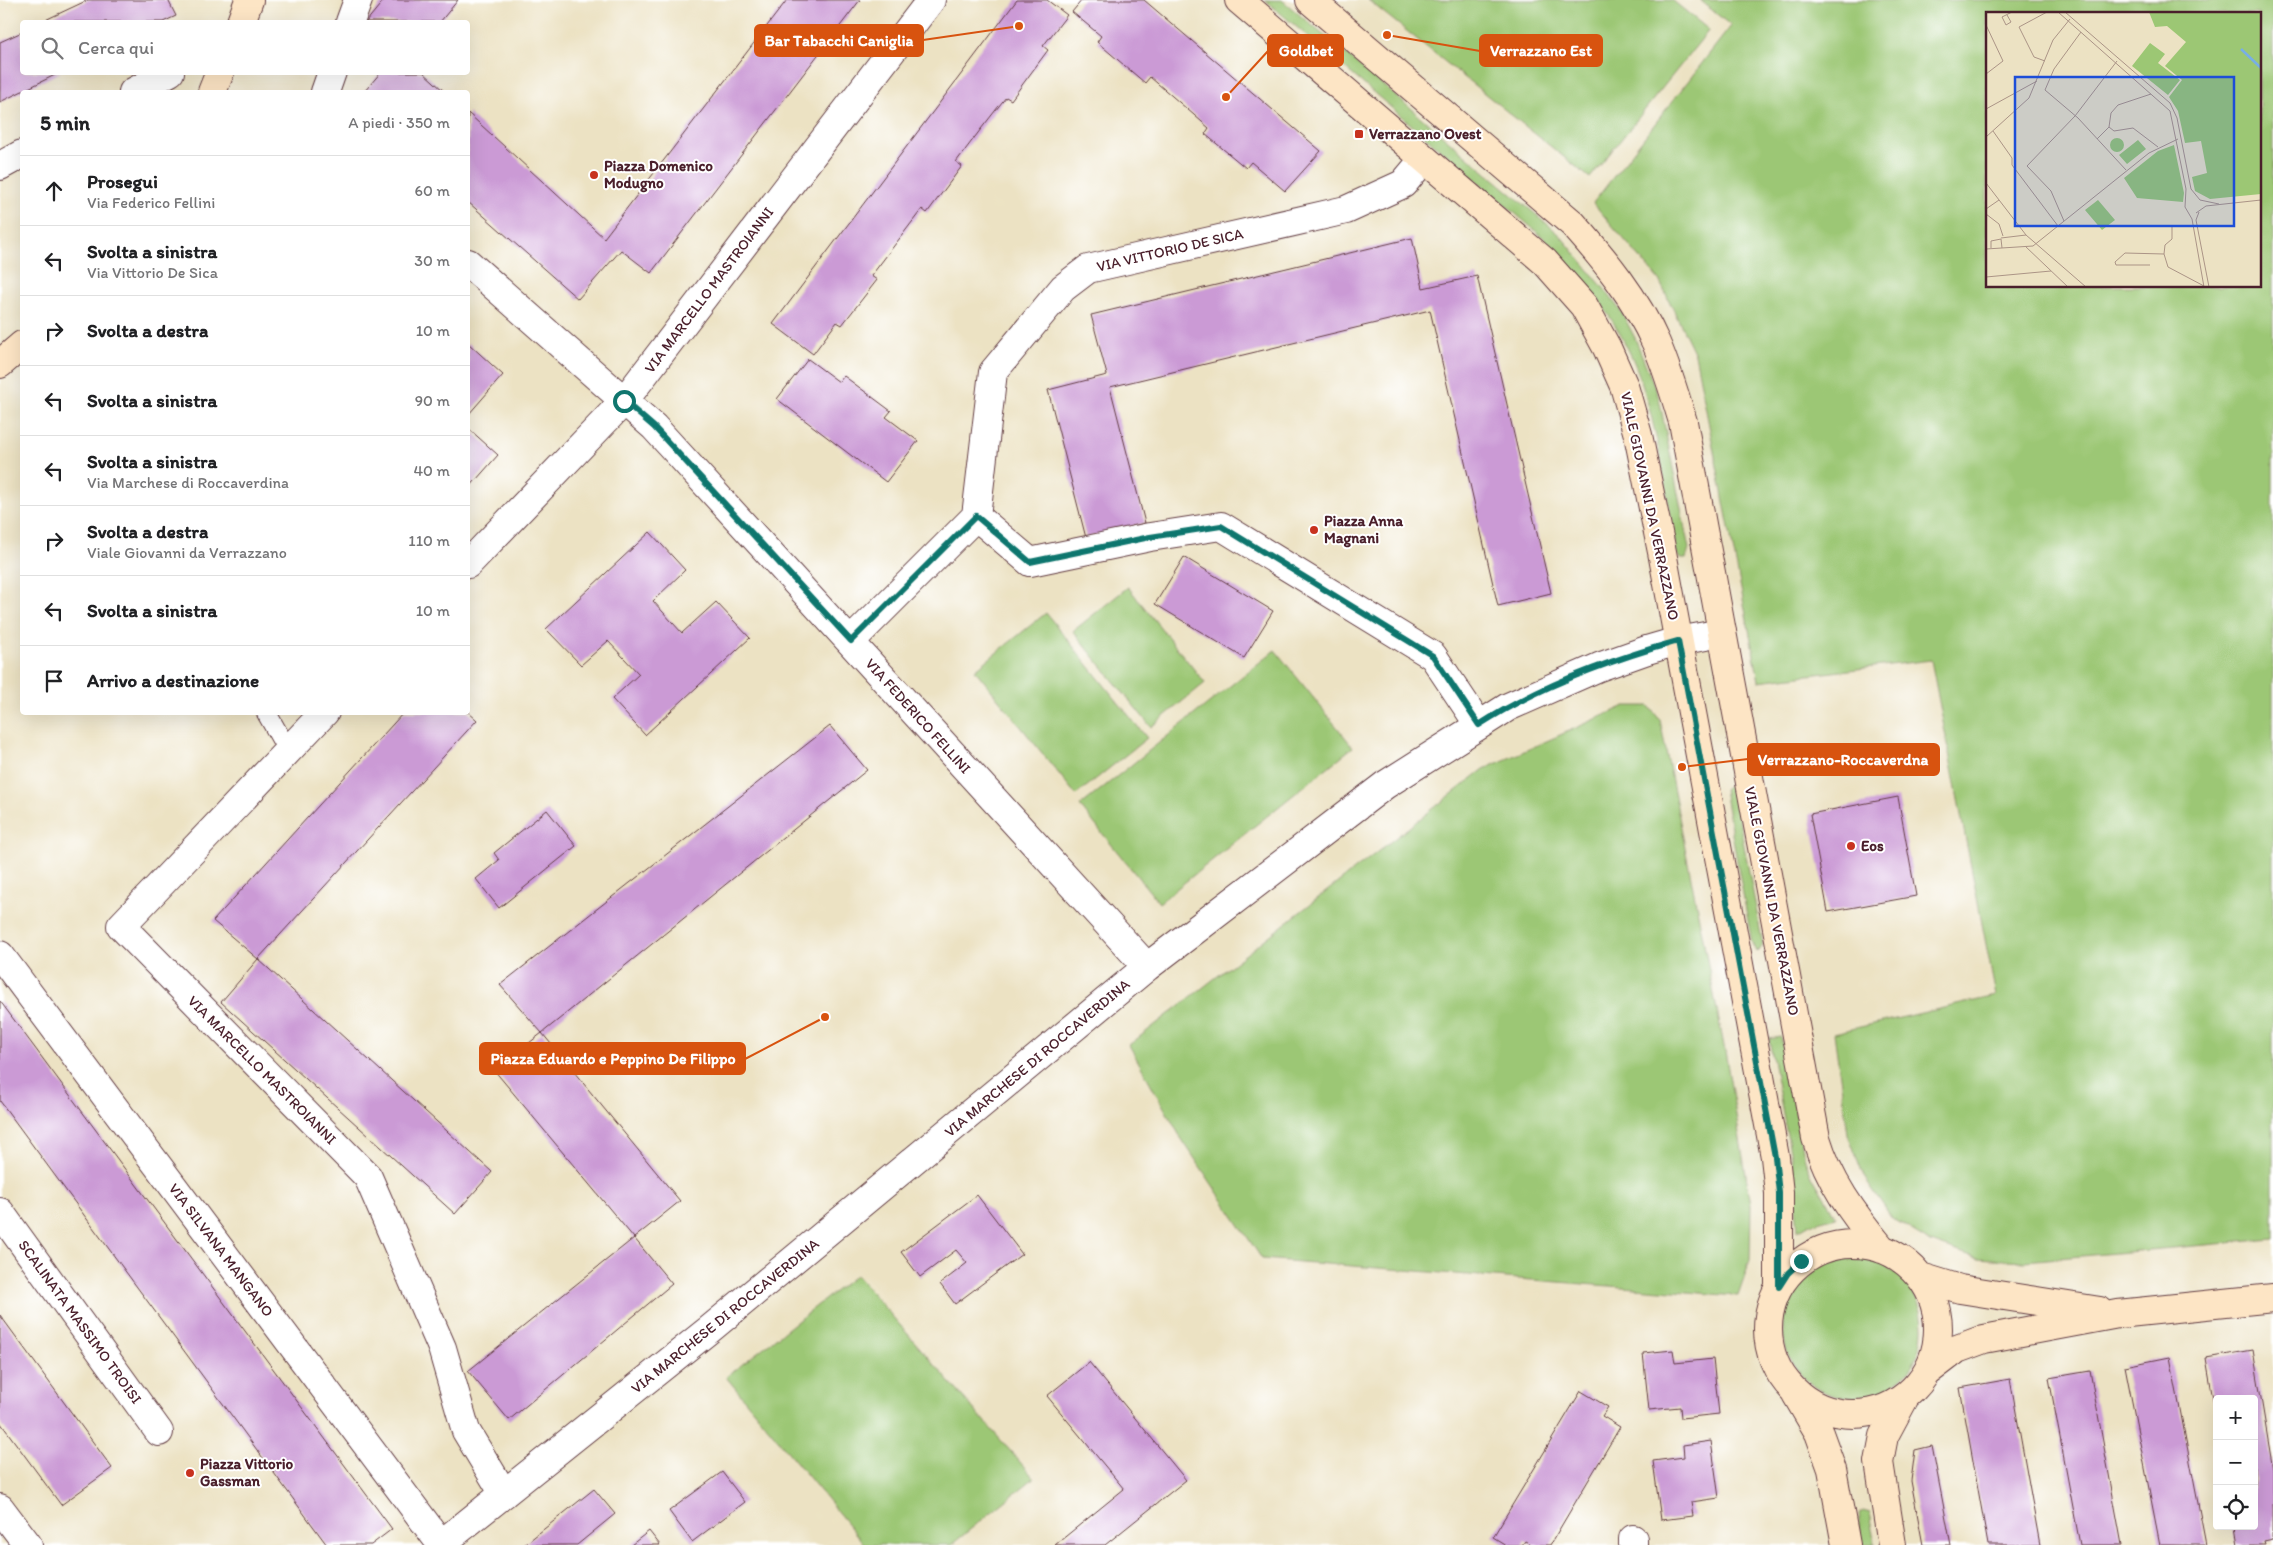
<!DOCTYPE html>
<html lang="it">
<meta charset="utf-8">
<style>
body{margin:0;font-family:Itim,sans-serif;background:#f2f2f2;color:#202124}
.controls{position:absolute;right:15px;bottom:15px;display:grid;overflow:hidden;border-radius:5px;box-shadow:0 5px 20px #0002}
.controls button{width:45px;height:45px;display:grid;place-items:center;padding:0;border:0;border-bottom:1px solid #e0e0e0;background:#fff;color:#202124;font:25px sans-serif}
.stop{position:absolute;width:15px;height:15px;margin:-11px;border:4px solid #0f766e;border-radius:50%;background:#fff}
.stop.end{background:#0f766e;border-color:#fff;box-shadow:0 1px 5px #0008}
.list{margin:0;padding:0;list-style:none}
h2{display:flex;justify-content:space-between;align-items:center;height:65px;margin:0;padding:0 20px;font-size:21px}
h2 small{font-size:16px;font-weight:400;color:#757577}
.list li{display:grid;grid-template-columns:32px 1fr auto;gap:15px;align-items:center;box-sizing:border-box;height:70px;padding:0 20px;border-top:1px solid #e0e0e0}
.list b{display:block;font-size:19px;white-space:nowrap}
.list p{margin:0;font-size:16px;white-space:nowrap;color:#757577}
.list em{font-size:16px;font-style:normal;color:#757577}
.icon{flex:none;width:28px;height:28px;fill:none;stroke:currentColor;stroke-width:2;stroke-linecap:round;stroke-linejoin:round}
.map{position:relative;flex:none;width:2273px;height:1545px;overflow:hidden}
.search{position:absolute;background:#fff;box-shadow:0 5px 20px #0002;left:20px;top:20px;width:450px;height:55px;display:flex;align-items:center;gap:12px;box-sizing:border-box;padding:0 18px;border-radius:5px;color:#757577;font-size:19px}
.panel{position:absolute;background:#fff;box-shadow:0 5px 20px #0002;left:20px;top:90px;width:450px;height:625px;border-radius:5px}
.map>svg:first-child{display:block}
.green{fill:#9cc774;stroke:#737350;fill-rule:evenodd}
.building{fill:#cb9ad5}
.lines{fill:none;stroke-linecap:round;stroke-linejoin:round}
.lane-casing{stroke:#623c42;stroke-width:21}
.street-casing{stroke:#623c42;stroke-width:30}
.secondary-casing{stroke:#623c42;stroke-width:30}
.lane{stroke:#fff;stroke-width:19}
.street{stroke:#fff;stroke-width:28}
.secondary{stroke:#fde5c5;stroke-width:28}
.route{stroke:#0f766e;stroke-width:6}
.poi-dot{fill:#c8321e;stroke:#fff;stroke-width:2}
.labels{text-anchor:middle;stroke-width:4;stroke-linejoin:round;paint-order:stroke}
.poi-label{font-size:15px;font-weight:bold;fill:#4a1f2b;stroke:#fff;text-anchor:start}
.street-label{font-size:15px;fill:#4a1f2b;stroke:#fff}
.inset-river{fill:none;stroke:#78aee6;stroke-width:2.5}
.inset-road{fill:none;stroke:#ab9486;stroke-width:1}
.view{fill:#1d4ed8;fill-opacity:0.15;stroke:#1d4ed8;stroke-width:2.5}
.inset-edge{fill:none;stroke:#4a1f2b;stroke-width:2.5}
.leader{fill:none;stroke:#d8530f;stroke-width:2}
.callout-dot{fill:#d8530f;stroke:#fff;stroke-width:2}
.callout{fill:#d8530f;stroke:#d8530f;stroke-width:2}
.callout-label{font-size:16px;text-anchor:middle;font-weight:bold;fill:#fff}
</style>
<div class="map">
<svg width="2273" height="1545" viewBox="0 0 2273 1545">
<rect width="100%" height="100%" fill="#fff"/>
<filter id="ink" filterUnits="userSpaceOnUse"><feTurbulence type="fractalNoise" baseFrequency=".02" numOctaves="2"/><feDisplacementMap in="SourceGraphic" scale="10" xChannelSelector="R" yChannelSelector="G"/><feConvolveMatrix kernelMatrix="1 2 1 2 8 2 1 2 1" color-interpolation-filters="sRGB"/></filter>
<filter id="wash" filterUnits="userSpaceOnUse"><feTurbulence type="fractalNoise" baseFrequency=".0096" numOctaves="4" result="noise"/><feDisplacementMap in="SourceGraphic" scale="20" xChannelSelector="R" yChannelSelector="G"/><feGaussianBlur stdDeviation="1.12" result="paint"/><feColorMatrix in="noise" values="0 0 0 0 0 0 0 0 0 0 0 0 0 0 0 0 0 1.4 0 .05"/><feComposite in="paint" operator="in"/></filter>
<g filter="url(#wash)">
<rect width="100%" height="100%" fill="#ece2c3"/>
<!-- green -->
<path class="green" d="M1265,0H1282L1559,234L1606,291L1622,313L1635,338L1659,398L1689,549L1686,559H1680L1677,554C1666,494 1659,432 1639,375C1620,322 1583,277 1544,238Z
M1368,0H1672L1709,30L1590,178Z
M1700,0H2273V1239L2025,1261L1977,1258L1931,1242L1892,1218L1864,1177L1848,1134L1834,1033L1996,996L1931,660L1759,681L1695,354L1659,280L1593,203L1731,26ZM1987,14H2259V286H1987Z
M1128,587L1205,683L1151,727L1073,631Z
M1046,613L1147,738L1076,795L975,670Z
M1275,650L1353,747L1159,903L1080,806Z
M1625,706H1649L1660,720L1725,1051L1751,1204L1750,1261L1738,1296L1262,1259L1181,1138L1129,1045L1484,769Z
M1729,785L1733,788L1763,945L1759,951L1755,950L1752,943L1724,790Z
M1781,1037L1805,1160L1813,1178L1836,1217L1810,1224L1798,1231L1793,1167L1769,1039Z
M1783 1328a70 70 0 1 1 140 0a70 70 0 1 1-140 0Z
M856,1275L1034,1478L951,1545H865L726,1377Z
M1862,1511L1869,1513L1875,1545H1863L1858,1514Z"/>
<g id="blocks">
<!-- building -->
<path class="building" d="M88,0H168L176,16L163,22H41Z
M384,0H458L440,22H366Z
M787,0H860L651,273L621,250L578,299L468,202V113L604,238Z
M1017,0H1047L1067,15L1043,46L1048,50L1011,100L1006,97L981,129L956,162L962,166L927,213L922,209L871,276L877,280L842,325L837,322L813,354L773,324Z
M1082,0H1144L1321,151L1285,191L1251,162L1246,168L1205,134L1209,128L1150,77L1145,83L1097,42L1101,36L1072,12Z
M22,32V72H61L0,102V42Z
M381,72H423L445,92H364Z
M1412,238L1423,288L1477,276L1551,593L1498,606L1430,310L1110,387L1145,523L1086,538L1048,390L1107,375L1091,315Z
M468,343L503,375L468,415Z
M808,359L839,382L844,376L891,411L886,417L918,441L886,482L777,399Z
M468,428L498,455L468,489Z
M650,532L685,570L653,601L682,633L716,602L750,638L645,735L612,699L639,674L608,641L581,665L546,629Z
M1184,557L1273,611L1244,658L1155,604Z
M404,712H468L477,720L258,959L213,921Z
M830,726L867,770L542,1033L500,985Z
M1898,797L1916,896L1828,912L1810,814Z
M547,810L576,846L499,908L476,879L499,860L494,853Z
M258,959L492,1172L455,1214L221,1002Z
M0,1001L392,1529L371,1545H327L0,1101Z
M542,1033L680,1201L634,1238L494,1070Z
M977,1195L1022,1254L955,1304L940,1284L967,1263L956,1250L920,1277L901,1252Z
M634,1238L672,1284L509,1420L468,1371Z
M0,1315L112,1468L61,1505L0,1422Z
M1673,1350L1675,1363L1713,1359L1719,1414L1681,1418L1680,1407L1649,1410L1643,1353Z
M2253,1350L2273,1470V1540L2264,1542L2265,1545H2237L2234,1526H2254V1399H2217L2216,1416L2206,1358Z
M2170,1357L2206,1545H2160L2125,1366Z
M1089,1362L1186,1480L1105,1545H1055L1124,1489L1047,1396Z
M2090,1371L2122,1545H2080L2049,1378Z
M2010,1379L2040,1545H1988L1960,1388Z
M1581,1391L1608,1407L1602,1416L1620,1427L1550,1545H1532L1525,1541L1522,1545H1506L1493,1537Z
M1711,1441L1719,1498L1691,1502L1693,1516L1661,1520L1653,1461L1684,1457L1683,1445Z
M1932,1446L1951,1545H1923L1911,1481L1915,1450Z
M722,1472L745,1502L692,1542L669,1511Z
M594,1489L615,1514L577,1545H524Z
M649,1531L660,1545H631Z"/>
</g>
</g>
<g filter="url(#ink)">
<use href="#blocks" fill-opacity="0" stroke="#623c42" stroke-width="1"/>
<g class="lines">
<!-- lane casing -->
<g class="lane-casing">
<path id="lane" d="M266,712L288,751"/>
</g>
<!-- street casing -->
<g class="street-casing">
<path id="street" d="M350,22L358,0
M133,92L170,72
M325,92L332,72
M0,166L22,154
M468,263L654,427L1147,967
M976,516L1030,562L1150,537L1221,526L1433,656L1479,725
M468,564L624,401L931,0
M851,641L976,516L993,372L1063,288L1088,269L1346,210L1403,184L1424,159
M325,712L121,926L368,1177L442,1348L466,1431L504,1494
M0,955L441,1544
M0,1212L159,1432
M0,1508L28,1545
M440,1545L710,1329L1147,967L1385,785L1508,707L1599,667L1647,650L1678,641L1722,633
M1633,1545V1539"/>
</g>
<!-- secondary casing -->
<g class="secondary-casing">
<path id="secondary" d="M1239,0L1545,262L1584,306L1607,348L1624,386L1638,435L1662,552L1775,1157L1779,1193V1287
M1310,0L1573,224C1605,260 1636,298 1656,343C1667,368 1675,395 1683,422L1816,1138C1829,1181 1853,1214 1882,1249
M241,22L249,0
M212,92L220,72
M0,364L22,345
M1768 1329a85 85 0 1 1 170 0a85 85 0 1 1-170 0Z
M1921,1277L1960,1289L2100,1311
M1927,1372L1957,1349L1984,1339L2118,1314L2273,1298
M1796,1394L1819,1433L1832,1469L1846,1545
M1892,1545L1879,1462L1884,1436L1905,1397"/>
</g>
<!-- lane -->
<use href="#lane" class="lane"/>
<!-- street -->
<use href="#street" class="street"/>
<!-- secondary -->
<use href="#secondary" class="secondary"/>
</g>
</g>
<g class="lines" filter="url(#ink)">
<!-- route -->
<path class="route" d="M624,401L654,427L851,641L976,516L1030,562L1150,537L1221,526L1433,656L1479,725C1539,686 1610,660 1678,641L1775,1157L1779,1193V1287L1788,1273L1801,1261"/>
</g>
<!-- markers -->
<g class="poi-dot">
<rect x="1354" y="129" width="10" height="10" rx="2.5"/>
<circle cx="594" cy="175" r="5"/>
<circle cx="1314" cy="530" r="5"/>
<circle cx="1851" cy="846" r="5"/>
<circle cx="190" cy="1473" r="5"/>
</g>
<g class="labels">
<!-- poi labels -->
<g class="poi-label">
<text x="1369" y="139">Verrazzano Ovest</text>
<text x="604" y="171">Piazza Domenico<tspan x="604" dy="17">Modugno</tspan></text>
<text x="1324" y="526">Piazza Anna<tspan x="1324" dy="17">Magnani</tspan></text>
<text x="1861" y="851">Eos</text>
<text x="200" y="1469">Piazza Vittorio<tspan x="200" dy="17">Gassman</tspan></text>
</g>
<!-- street labels -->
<g class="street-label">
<text transform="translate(1170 250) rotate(-13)" y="5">VIA VITTORIO DE SICA</text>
<text transform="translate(709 290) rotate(-53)" y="5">VIA MARCELLO MASTROIANNI</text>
<text transform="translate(1650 506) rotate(78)" y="5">VIALE GIOVANNI DA VERRAZZANO</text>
<text transform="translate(918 716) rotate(48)" y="5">VIA FEDERICO FELLINI</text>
<text transform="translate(1772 901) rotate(79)" y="5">VIALE GIOVANNI DA VERRAZZANO</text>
<text transform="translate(1037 1058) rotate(-40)" y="5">VIA MARCHESE DI ROCCAVERDINA</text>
<text transform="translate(262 1070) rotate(45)" y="5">VIA MARCELLO MASTROIANNI</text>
<text transform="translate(221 1250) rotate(53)" y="5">VIA SILVANA MANGANO</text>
<text transform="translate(725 1316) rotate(-39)" y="5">VIA MARCHESE DI ROCCAVERDINA</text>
<text transform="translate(80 1322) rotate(54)" y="5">SCALINATA MASSIMO TROISI</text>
</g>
</g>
<!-- overview -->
<g transform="translate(1986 12)">
<rect width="275" height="275" fill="#ece2c3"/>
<path d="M163,0H275V182L224,187L209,179L206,165L221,161L215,129L199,131L192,99L183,85L196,68L179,54L200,30L181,14L169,15ZM164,31L179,42L172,51L194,68L182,83L146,54ZM124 133a7 7 0 1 1 14 0a7 7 0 1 1-14 0ZM152,128L160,137L141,152L133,143ZM188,133L198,181L197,190L151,186L138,166L172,139ZM112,188L129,208L116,218L99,198Z" fill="#9cc774"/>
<path class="inset-river" d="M255,37L275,56"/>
<path class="inset-road" d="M72,0L184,99L200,177L199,195L206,207L218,275M79,0L184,91L191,106L205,177L214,188L233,192M21,3L25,10L20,13L16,5L26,0M0,13L17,49L0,62M95,20L68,57L59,78L92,106L140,158M59,49L48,45L33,15L61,0M0,97L51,69M123,115L128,119L147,116L172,135M7,119L26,146V153L72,214M0,125L43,86L67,28L84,7M111,127L123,115L125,101L132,93L165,82M0,171L40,223L100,275M0,197L13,188M213,200L210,208L223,275M210,201L220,194L275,188M0,202L13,212L17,224M78,209L65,179L41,154L89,104L131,49M15,226L40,223M39,234L82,275M5,236V229L15,227L16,236M0,237L47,234L163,141L192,127M178,242L179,233L186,227V213M164,253H130L129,250L139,241L178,242L182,255L218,274M0,265L65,259"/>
<path class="view" d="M29,65H248V214H29Z"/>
<rect width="275" height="275" class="inset-edge"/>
</g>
<!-- callouts -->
<path class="leader" d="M1019 26L923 40M1387 35L1480 51M1226 97L1268 51M1682 767L1748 759M825 1017L745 1059"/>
<g class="callout-dot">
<circle cx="1019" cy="26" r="5"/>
<circle cx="1387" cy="35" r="5"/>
<circle cx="1226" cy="97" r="5"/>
<circle cx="1682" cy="767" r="5"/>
<circle cx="825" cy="1017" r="5"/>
</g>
<g class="callout">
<rect x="755" y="25" width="168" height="31" rx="5"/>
<rect x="1480" y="35" width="122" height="31" rx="5"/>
<rect x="1268" y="35" width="75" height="31" rx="5"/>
<rect x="1748" y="744" width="191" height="31" rx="5"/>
<rect x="480" y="1043" width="265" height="31" rx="5"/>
</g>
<g class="callout-label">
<text x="839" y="46">Bar Tabacchi Caniglia</text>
<text x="1541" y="56">Verrazzano Est</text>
<text x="1306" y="56">Goldbet</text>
<text x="1843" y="765">Verrazzano-Roccaverdna</text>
<text x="613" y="1064">Piazza Eduardo e Peppino De Filippo</text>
</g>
</svg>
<div class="controls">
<button>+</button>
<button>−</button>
<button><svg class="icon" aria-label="locate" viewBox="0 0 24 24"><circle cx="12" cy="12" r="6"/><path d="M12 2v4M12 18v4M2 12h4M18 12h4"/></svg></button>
</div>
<div class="stop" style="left:624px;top:401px"></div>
<div class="stop end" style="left:1801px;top:1261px"></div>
<div class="search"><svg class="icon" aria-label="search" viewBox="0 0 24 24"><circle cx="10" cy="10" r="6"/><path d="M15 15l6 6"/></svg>Cerca qui</div>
<section class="panel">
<h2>5 min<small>A piedi · 350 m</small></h2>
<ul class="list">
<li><svg class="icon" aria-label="ahead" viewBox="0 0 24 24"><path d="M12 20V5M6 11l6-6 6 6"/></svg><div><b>Prosegui</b><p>Via Federico Fellini</p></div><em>60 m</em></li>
<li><svg class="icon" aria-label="left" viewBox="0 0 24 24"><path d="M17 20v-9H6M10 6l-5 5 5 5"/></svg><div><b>Svolta a sinistra</b><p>Via Vittorio De Sica</p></div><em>30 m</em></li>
<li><svg class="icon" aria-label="right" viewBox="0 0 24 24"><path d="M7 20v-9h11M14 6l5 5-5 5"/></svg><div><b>Svolta a destra</b></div><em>10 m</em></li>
<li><svg class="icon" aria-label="left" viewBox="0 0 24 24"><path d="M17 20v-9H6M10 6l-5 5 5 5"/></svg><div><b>Svolta a sinistra</b></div><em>90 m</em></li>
<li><svg class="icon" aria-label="left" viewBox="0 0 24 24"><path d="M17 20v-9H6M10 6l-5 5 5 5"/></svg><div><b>Svolta a sinistra</b><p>Via Marchese di Roccaverdina</p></div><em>40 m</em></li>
<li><svg class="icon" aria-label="right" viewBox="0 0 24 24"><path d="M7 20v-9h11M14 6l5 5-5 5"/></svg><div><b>Svolta a destra</b><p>Viale Giovanni da Verrazzano</p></div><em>110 m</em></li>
<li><svg class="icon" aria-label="left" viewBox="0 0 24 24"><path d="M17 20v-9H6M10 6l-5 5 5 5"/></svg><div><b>Svolta a sinistra</b></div><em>10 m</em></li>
<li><svg class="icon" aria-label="arrive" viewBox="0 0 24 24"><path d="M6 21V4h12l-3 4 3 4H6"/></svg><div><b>Arrivo a destinazione</b></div></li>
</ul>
</section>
</div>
